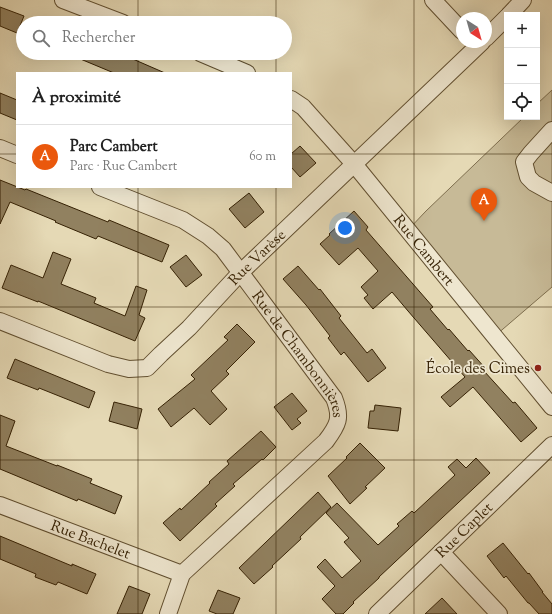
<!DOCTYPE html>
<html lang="fr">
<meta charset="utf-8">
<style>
body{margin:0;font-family:"Sorts Mill Goudy",serif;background:#f6f6f6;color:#222}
.controls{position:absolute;right:12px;top:12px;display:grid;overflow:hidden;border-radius:0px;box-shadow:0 4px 16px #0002}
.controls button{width:36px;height:36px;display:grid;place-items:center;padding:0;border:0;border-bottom:1px solid #e0e0e0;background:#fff;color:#222;font:20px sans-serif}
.compass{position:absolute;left:456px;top:12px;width:36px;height:36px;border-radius:50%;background:#fff;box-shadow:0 4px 16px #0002;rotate:143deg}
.you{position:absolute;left:345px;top:228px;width:14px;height:14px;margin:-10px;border:3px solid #fff;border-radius:50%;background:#1a73e8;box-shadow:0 0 0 6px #1a73e833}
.badge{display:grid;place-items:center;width:26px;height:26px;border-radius:50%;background:#ea580c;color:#fff;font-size:13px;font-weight:700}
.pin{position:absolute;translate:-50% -33px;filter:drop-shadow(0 1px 2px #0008)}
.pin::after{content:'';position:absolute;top:21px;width:14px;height:12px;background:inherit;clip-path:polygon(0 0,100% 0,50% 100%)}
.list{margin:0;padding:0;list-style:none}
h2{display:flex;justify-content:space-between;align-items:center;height:52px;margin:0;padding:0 16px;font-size:17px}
h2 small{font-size:13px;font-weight:400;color:#767676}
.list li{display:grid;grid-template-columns:26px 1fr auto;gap:12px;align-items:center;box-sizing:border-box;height:64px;padding:0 16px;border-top:1px solid #e0e0e0}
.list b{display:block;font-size:15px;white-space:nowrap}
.list p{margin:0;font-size:13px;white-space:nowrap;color:#767676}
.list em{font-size:13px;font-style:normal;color:#767676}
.icon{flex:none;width:22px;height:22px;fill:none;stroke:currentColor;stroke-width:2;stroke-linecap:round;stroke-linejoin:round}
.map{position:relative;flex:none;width:552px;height:614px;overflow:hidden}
.search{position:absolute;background:#fff;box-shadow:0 4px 16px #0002;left:16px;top:16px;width:276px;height:44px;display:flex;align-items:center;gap:10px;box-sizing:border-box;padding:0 14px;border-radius:22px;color:#767676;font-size:15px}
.panel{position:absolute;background:#fff;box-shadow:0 4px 16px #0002;left:16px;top:72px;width:276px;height:116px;border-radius:0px}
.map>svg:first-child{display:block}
.green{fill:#c7ba97;stroke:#7e6e4e}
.building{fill:#918160;stroke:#352104}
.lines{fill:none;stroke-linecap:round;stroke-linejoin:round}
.minor-casing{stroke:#614f30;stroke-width:18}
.minor{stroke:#eee6cf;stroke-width:16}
.grid{fill:none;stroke:#352104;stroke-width:1;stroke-opacity:0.55}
.poi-dot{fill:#8f2418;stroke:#eee6cf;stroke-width:1.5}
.labels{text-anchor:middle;stroke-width:3.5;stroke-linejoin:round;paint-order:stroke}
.street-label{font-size:15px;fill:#352104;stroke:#eee6cf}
.poi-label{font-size:15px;fill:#352104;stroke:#eee6cf;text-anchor:end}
</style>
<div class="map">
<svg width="552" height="614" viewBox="0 0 552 614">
<rect width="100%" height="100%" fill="#e5d9b5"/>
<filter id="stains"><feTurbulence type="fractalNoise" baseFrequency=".005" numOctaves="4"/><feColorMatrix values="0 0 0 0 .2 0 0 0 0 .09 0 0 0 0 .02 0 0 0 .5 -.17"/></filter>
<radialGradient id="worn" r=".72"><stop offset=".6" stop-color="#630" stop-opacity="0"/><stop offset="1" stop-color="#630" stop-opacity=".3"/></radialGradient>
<!-- green -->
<path class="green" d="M552,90V287L496,335L408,230L426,211L524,117H537V104Z"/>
<!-- building -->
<path class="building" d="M0,7L24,16L17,33L0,26Z
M66,53H119L165,73H114Z
M0,93L17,100V120L0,113Z
M300,146L316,163L300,177L291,167V154Z
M0,180L25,190L26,189L108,222L109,220L169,245L162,262L98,236L96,239L55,222L56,221L10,202L0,224Z
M249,193L264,212L245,228L229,209Z
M354,211L368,227L366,230L433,307L430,309L448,330L449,329L468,351L469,350L486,369L484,371L513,403L515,402L537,428L521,442L473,387L450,407L441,397L465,377L408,311L392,292L373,309L364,298L368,295L361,287L378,271L358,248L339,265L320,244L330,235L329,234Z
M53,252L71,259L61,284L96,298L94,303L125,316L136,286L147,290L139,315L145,318L135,341L38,301V302L2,288L11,265L43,278Z
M186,255L202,275L186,287L170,267Z
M298,266L319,290L320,289L341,316L339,318L367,353L372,349L386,368L368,382L344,352L341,355L328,338L330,336L306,305L283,279Z
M237,324L255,342L226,371L229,374L211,391L227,409L210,425L194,408L171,427L158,409L195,379L191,375L228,340L224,337Z
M15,359L95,392L89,408L39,388L38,390L7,378Z
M292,393L307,411L297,419L301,423L292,430L274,407Z
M114,402L142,409L137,429L109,421Z
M375,405L401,408L398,431L368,428L370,411H374Z
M0,415L15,421L6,446L57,466V465L92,479L90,483L122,496L115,514L78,499L77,501L0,469Z
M261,431L276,447L263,460L262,459L233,484L235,486L215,504L217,506L180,541L163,523L180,508L181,510L210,483L209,482L229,464L227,461Z
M360,443L385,468L365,487L367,488L350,504L328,476L347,458L346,457Z
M476,458L490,473L379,577V578L353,602L354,603L343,614H336L322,599L335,586L317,567L325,559L342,578L361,561L344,542L349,538L326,513L337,503L378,545L399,526L397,524L412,511L414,513L455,475L448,467L457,459L466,468Z
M318,492L331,507L300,537L301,539L272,566L273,567L254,584L239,568Z
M0,536L72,566V564L96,574L87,594L58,582L56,585L35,577L36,574L0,559Z
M503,543L528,574L529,573L543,592H542L552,604V614H539L529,603H528L506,576L504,578L487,556Z
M129,586L150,594L142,614H117Z
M218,590L240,598L233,614H217L209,611Z
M442,598L457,614H425Z"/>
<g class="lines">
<!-- minor casing -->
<g class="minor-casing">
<g id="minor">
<path d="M63,0L123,23"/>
<path d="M433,0L462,31"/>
<path d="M509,15L523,0"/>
<path d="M486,38L507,17"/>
<path d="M200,53L247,73"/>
<path id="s1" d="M291,99L303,107L354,164L552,407"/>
<path d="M552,130L531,153L524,162L528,177L534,183L552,193"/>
<path d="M0,148L17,155"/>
<path id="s2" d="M100,187L183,220L208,236L223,249L334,398C342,418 338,425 326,441L182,574L168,614"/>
<path id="s3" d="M0,321L108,364L129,369L147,368L161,354L189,328L240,273L482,42"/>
<path id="s4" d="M0,505L182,574"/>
<path d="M441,552L499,614"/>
<path id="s5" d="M377,614L552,445"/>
</g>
</g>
<!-- minor -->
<use href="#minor" class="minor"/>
</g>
<!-- grid -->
<path class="grid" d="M138,0V23M276,0V23M414,0V614M138,53V73M276,53V73M0,154H17M291,154H552M138,187V614M276,187V614M0,307H552M0,460H552"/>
<!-- markers -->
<circle class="poi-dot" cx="538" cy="368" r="4"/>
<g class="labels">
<!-- street labels -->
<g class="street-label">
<text dy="5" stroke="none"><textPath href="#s1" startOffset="202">Rue Cambert</textPath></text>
<text dy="5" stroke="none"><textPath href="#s3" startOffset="312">Rue Varèse</textPath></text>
<text dy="5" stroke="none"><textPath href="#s2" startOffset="269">Rue de Chambonnières</textPath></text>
<text dy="5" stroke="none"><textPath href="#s5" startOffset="121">Rue Caplet</textPath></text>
<text dy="5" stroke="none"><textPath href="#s4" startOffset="97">Rue Bachelet</textPath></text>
</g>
<!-- poi labels -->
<g class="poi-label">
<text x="530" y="373">École des Cimes</text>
</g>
</g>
<rect width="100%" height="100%" filter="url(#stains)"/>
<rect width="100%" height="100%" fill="url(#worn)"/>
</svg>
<div class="controls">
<button>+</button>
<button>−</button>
<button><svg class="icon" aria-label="locate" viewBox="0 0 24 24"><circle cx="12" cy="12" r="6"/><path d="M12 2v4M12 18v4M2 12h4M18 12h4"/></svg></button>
</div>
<svg class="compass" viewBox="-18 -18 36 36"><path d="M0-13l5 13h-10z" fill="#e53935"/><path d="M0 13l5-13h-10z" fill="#767676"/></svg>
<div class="you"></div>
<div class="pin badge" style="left:484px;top:221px">A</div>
<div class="search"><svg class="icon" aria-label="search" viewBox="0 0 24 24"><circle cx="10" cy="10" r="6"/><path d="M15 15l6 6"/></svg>Rechercher</div>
<section class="panel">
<h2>À proximité<small></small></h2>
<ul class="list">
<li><span class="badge">A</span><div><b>Parc Cambert</b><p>Parc · Rue Cambert</p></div><em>60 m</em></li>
</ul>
</section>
</div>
